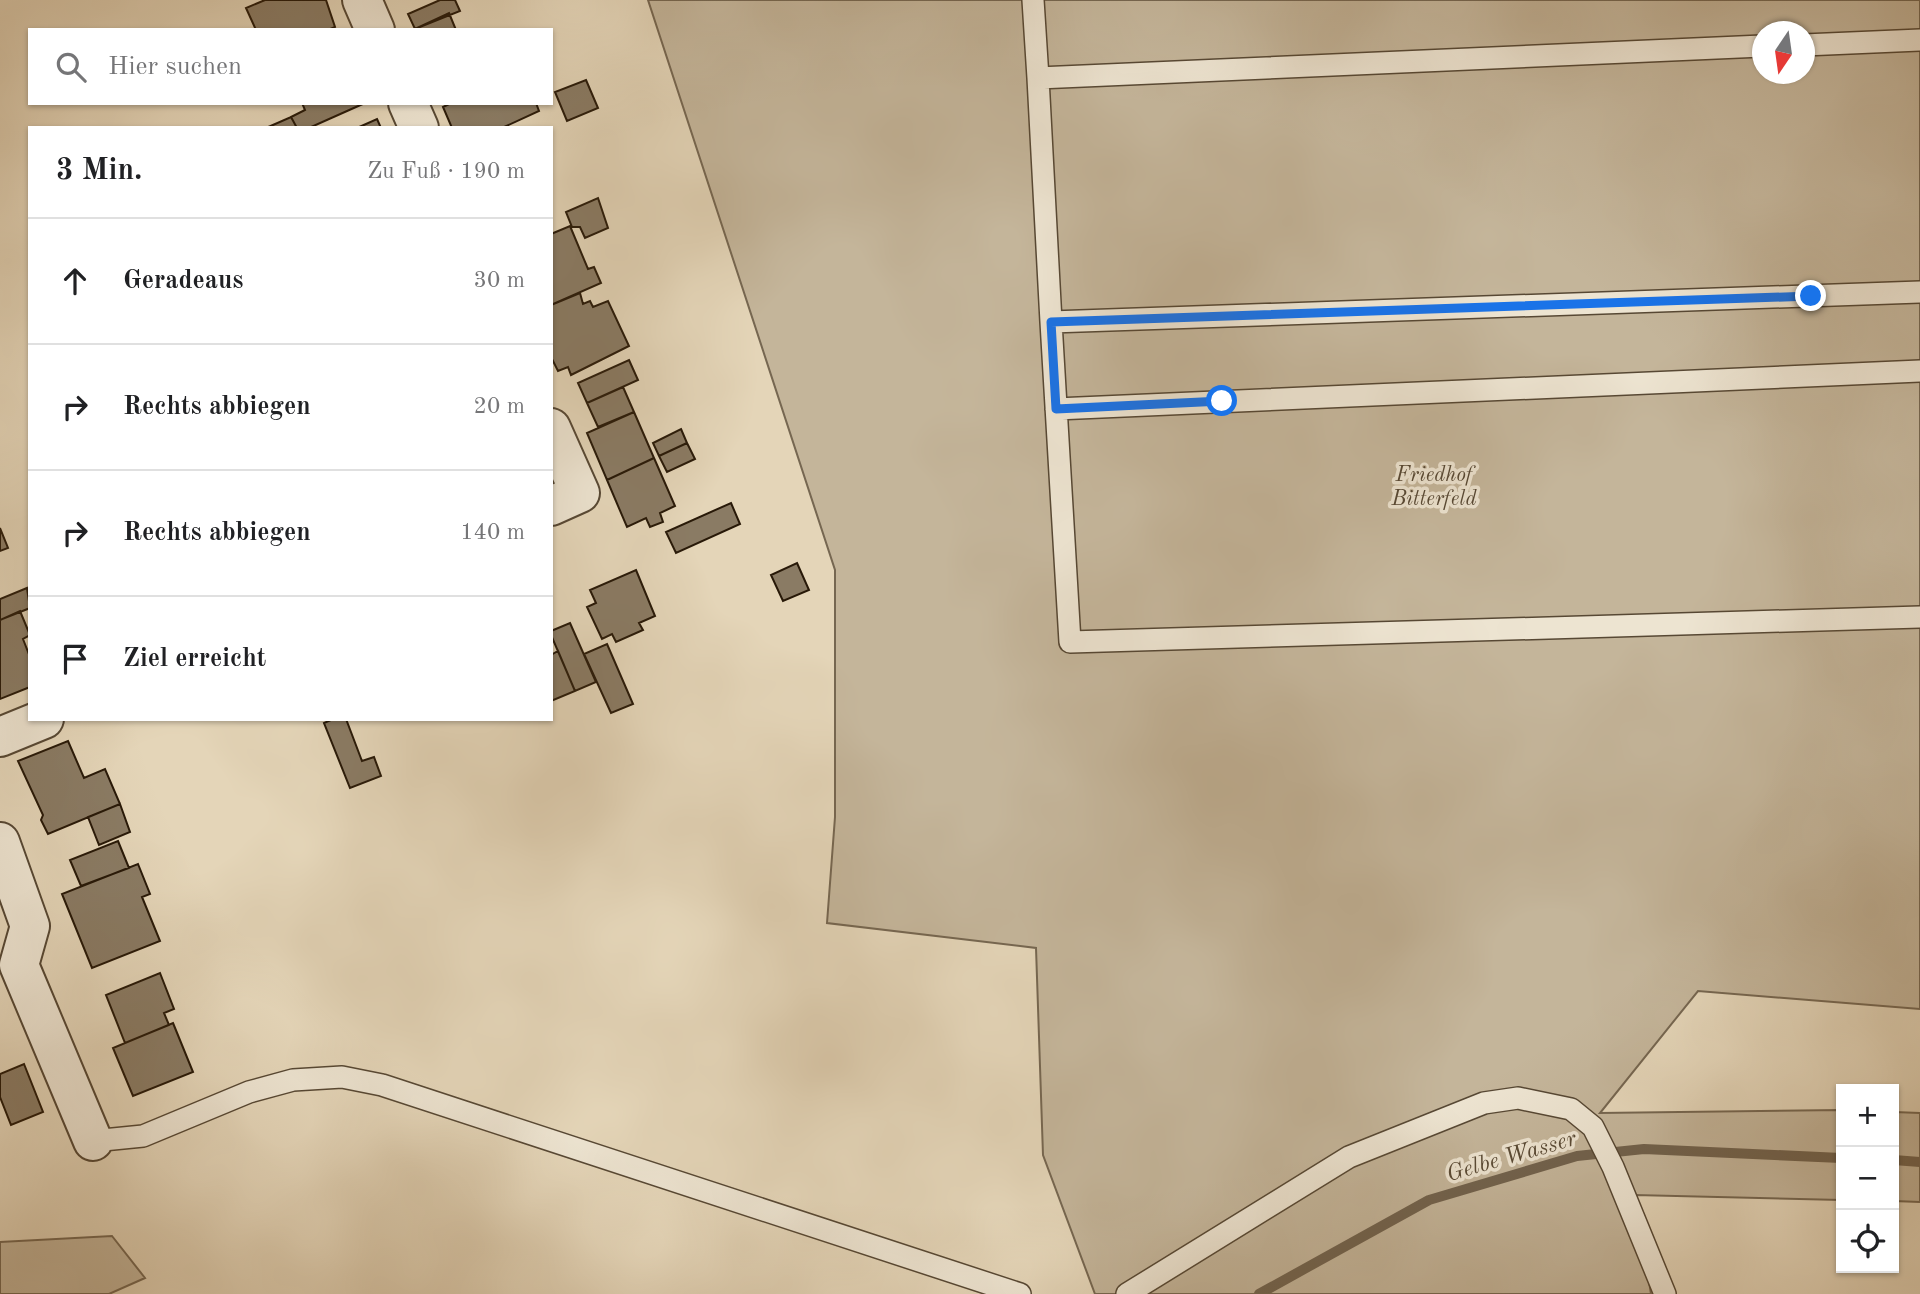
<!DOCTYPE html>
<html lang="de">
<meta charset="utf-8">
<style>
body{margin:0;font-family:"Old Standard TT",serif;background:#f2f2f2;color:#202124}
.controls{position:absolute;right:21px;bottom:21px;display:grid;overflow:hidden;border-radius:0px;box-shadow:0 2px 5px #0004}
.controls button{width:63px;height:63px;display:grid;place-items:center;padding:0;border:0;border-bottom:2px solid #e0e0e0;background:#fff;color:#202124;font:35px sans-serif}
.compass{position:absolute;left:1752px;top:21px;width:63px;height:63px;border-radius:50%;background:#fff;box-shadow:0 2px 5px #0004;rotate:193deg}
.stop{position:absolute;width:21px;height:21px;margin:-16px;border:5px solid #1a73e8;border-radius:50%;background:#fff}
.stop.end{background:#1a73e8;border-color:#fff;box-shadow:0 2px 7px #0008}
.list{margin:0;padding:0;list-style:none}
h2{display:flex;justify-content:space-between;align-items:center;height:91px;margin:0;padding:0 28px;font-size:30px}
h2 small{font-size:23px;font-weight:400;color:#757577}
.list li{display:grid;grid-template-columns:46px 1fr auto;gap:21px;align-items:center;box-sizing:border-box;height:126px;padding:0 28px;border-top:2px solid #e0e0e0}
.list b{display:block;font-size:26px;white-space:nowrap}
.list em{font-size:23px;font-style:normal;color:#757577}
.icon{flex:none;width:38px;height:38px;fill:none;stroke:currentColor;stroke-width:2;stroke-linecap:round;stroke-linejoin:round}
.map{position:relative;flex:none;width:1920px;height:1294px;overflow:hidden}
.search{position:absolute;background:#fff;box-shadow:0 2px 5px #0004;left:28px;top:28px;width:525px;height:77px;display:flex;align-items:center;gap:18px;box-sizing:border-box;padding:0 24px;border-radius:0px;color:#757577;font-size:26px}
.panel{position:absolute;background:#fff;box-shadow:0 2px 5px #0004;left:28px;top:126px;width:525px;height:595px;border-radius:0px}
.map>svg:first-child{display:block}
.green{fill:#c4b59a;stroke:#766751;stroke-width:2;fill-rule:evenodd}
.lines{fill:none;stroke-linecap:round;stroke-linejoin:round}
.stream{stroke:#72634e;stroke-width:10}
.building{fill:#8a7b64;stroke:#281908;stroke-width:2}
.service-casing{stroke:#574834;stroke-width:24}
.minor-casing{stroke:#574834;stroke-width:42}
.service{stroke:#ede4d1;stroke-width:21}
.minor{stroke:#ede4d1;stroke-width:38}
.route{stroke:#1a73e8;stroke-width:9}
.labels{text-anchor:middle;stroke-width:7;stroke-linejoin:round;paint-order:stroke}
.park-label{font-size:21px;font-style:italic;fill:#574834;stroke:#ede4d1}
.water-label{font-size:23px;font-style:italic;fill:#5a4b36;stroke:#ede4d1}
</style>
<div class="map">
<svg width="1920" height="1294" viewBox="0 0 1920 1294">
<rect width="100%" height="100%" fill="#e4d5b8"/>
<filter id="stains"><feTurbulence type="fractalNoise" baseFrequency=".00286" numOctaves="4"/><feColorMatrix values="0 0 0 0 .2 0 0 0 0 .09 0 0 0 0 .02 0 0 0 .5 -.17"/></filter>
<radialGradient id="worn" r=".72"><stop offset=".6" stop-color="#630" stop-opacity="0"/><stop offset="1" stop-color="#630" stop-opacity=".3"/></radialGradient>
<!-- green -->
<path class="green" d="M648,0H1920V1009L1698,991L1600,1113L1841,1110V1200L1635,1195L1651,1294H1095L1043,1155L1036,948L827,923L835,817V570ZM1762,32H1804V74H1762Z
M1894,1112L1920,1113V1202L1894,1201Z
M112,1236L145,1278L109,1294H0V1242Z"/>
<g class="lines">
<!-- stream -->
<path class="stream" d="M1894,1160L1920,1162
M1259,1294L1429,1200L1577,1156L1644,1149L1841,1158"/>
</g>
<!-- building -->
<path class="building" d="M265,0H326L335,27L328,30H256L246,8Z
M440,0H455L460,11L415,29L408,14Z
M449,13L456,30H412L415,29Z
M586,80L598,108L567,121L555,92Z
M302,103H365L309,128H297L291,117L305,110Z
M451,103H536L539,111L502,128H452L443,107Z
M291,117L297,128H266Z
M377,119L381,128H357Z
M598,198L608,228L585,238L580,227H572L566,212Z
M570,226L588,269L594,267L601,283L551,305V234Z
M580,293L583,304L590,301L593,307L608,301L629,346L571,375L568,367L558,371L551,357V305Z
M629,360L638,380L587,403L578,383Z
M623,387L634,412L598,427L587,403Z
M634,412L654,458L607,480L587,433Z
M681,429L687,443L659,456L653,443Z
M687,443L695,459L667,472L659,456Z
M654,458L675,506L660,513L663,522L650,527L646,518L627,527L607,480Z
M731,503L740,524L676,553L666,532Z
M0,528L8,548L0,551Z
M797,563L809,590L783,601L771,575Z
M636,570L655,616L639,623L643,630L616,642L612,634L602,639L587,607L596,603L590,590Z
M27,588L30,608L0,620V599Z
M20,611L30,635L23,639L30,657V687L0,699V620Z
M570,623L596,682L575,691L551,635V631Z
M607,644L633,704L611,713L584,654Z
M558,651L575,691L551,701V655Z
M333,719H346L362,761L374,757L381,776L350,788L324,723Z
M68,741L84,778L105,769L120,804L48,834L41,820L43,815L18,761Z
M120,804L130,832L99,845L88,817Z
M118,841L129,868L81,886L70,860Z
M138,864L150,894L142,897L160,941L92,968L62,894Z
M160,973L174,1009L164,1013L169,1025L125,1043L106,995Z
M173,1023L193,1072L133,1096L113,1048Z
M24,1064L43,1112L11,1125L0,1097V1074Z"/>
<g class="lines">
<!-- service casing -->
<g class="service-casing">
<path id="service" d="M1033,0L1038,78L1762,46
M1804,45L1920,40
M1038,78L1051,322L1920,292
M1051,322L1070,642L1920,617
M1056,409L1920,371
M93,1141L143,1136L249,1092L293,1080L342,1077L382,1085L1020,1294
M1127,1294L1349,1157L1484,1103L1518,1098L1571,1109L1593,1127L1613,1167L1665,1294"/>
</g>
<!-- minor casing -->
<g class="minor-casing">
<path id="minor" d="M362,0L375,30
M408,103L419,128
M551,428L580,493L551,506
M0,737L44,719
M0,842L30,926L19,965L93,1141"/>
</g>
<!-- service -->
<use href="#service" class="service"/>
<!-- minor -->
<use href="#minor" class="minor"/>
</g>
<g class="lines">
<!-- route -->
<path class="route" d="M1222,401L1056,409L1051,322L1811,296"/>
</g>
<g class="labels">
<!-- park labels -->
<g class="park-label">
<text x="1434" y="481">Friedhof<tspan x="1434" dy="24">Bitterfeld</tspan></text>
</g>
<!-- water labels -->
<g class="water-label">
<text transform="translate(1511 1155) rotate(-16)" y="8">Gelbe Wasser</text>
</g>
</g>
<rect width="100%" height="100%" filter="url(#stains)"/>
<rect width="100%" height="100%" fill="url(#worn)"/>
</svg>
<div class="controls">
<button>+</button>
<button>−</button>
<button><svg class="icon" aria-label="locate" viewBox="0 0 24 24"><circle cx="12" cy="12" r="6"/><path d="M12 2v4M12 18v4M2 12h4M18 12h4"/></svg></button>
</div>
<svg class="compass" viewBox="-18 -18 36 36"><path d="M0-13l5 13h-10z" fill="#e53935"/><path d="M0 13l5-13h-10z" fill="#757577"/></svg>
<div class="stop" style="left:1222px;top:401px"></div>
<div class="stop end" style="left:1811px;top:296px"></div>
<div class="search"><svg class="icon" aria-label="search" viewBox="0 0 24 24"><circle cx="10" cy="10" r="6"/><path d="M15 15l6 6"/></svg>Hier suchen</div>
<section class="panel">
<h2>3 Min.<small>Zu Fuß · 190 m</small></h2>
<ul class="list">
<li><svg class="icon" aria-label="ahead" viewBox="0 0 24 24"><path d="M12 20V5M6 11l6-6 6 6"/></svg><div><b>Geradeaus</b></div><em>30 m</em></li>
<li><svg class="icon" aria-label="right" viewBox="0 0 24 24"><path d="M7 20v-9h11M14 6l5 5-5 5"/></svg><div><b>Rechts abbiegen</b></div><em>20 m</em></li>
<li><svg class="icon" aria-label="right" viewBox="0 0 24 24"><path d="M7 20v-9h11M14 6l5 5-5 5"/></svg><div><b>Rechts abbiegen</b></div><em>140 m</em></li>
<li><svg class="icon" aria-label="arrive" viewBox="0 0 24 24"><path d="M6 21V4h12l-3 4 3 4H6"/></svg><div><b>Ziel erreicht</b></div></li>
</ul>
</section>
</div>
